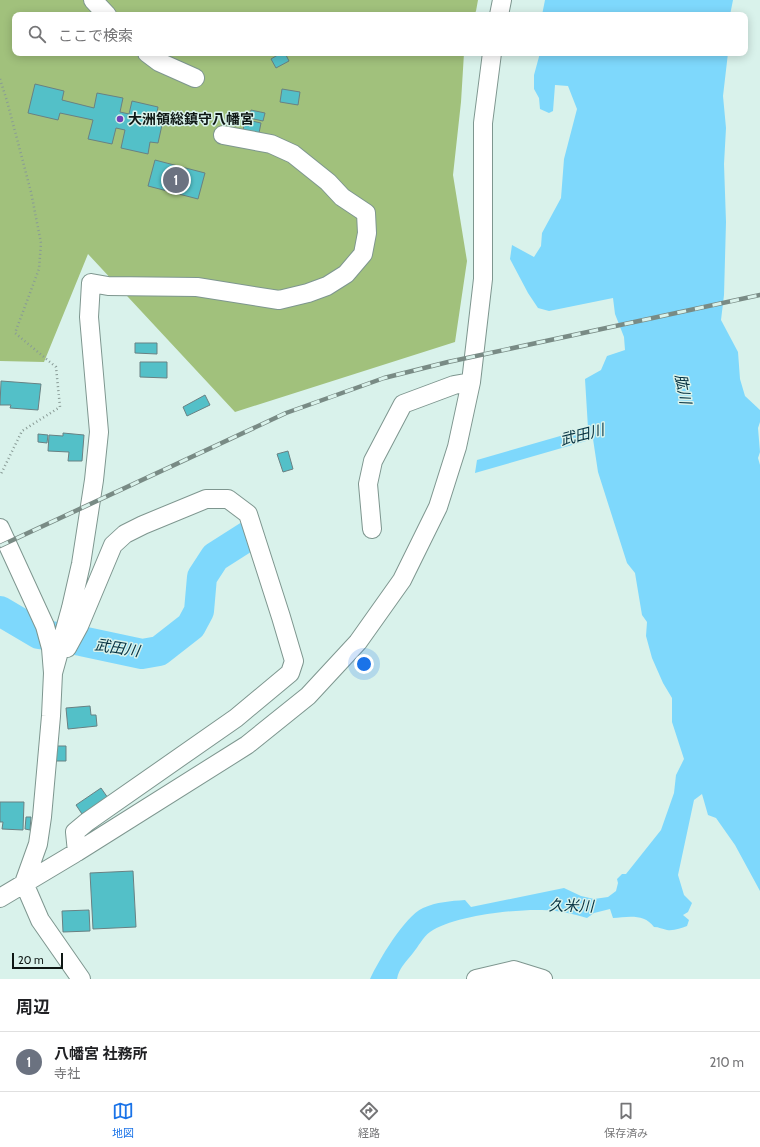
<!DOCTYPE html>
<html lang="ja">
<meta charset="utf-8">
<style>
body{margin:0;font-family:Cabin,"Noto Sans JP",sans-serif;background:#f6f6f6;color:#202124}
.scale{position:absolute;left:12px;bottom:10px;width:51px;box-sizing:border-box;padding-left:4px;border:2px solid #0e1714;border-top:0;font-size:11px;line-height:14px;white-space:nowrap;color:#0e1714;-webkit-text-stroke:3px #d9f2eb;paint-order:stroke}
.you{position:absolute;left:364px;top:664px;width:14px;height:14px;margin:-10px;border:3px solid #fff;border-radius:50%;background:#1a73e8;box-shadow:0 0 0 6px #1a73e833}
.badge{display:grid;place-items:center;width:26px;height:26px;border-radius:50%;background:#1a73e8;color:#fff;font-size:13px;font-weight:700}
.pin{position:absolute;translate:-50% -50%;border:2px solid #fff;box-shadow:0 1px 4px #0006}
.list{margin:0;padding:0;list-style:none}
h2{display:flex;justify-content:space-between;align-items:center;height:52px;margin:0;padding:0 16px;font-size:17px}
h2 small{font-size:13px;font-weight:400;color:#757577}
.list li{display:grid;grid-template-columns:26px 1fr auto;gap:12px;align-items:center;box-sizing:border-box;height:60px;padding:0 16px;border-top:1px solid #e0e0e0}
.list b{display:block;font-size:15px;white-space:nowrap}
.list p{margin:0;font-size:13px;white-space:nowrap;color:#757577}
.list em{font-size:13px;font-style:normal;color:#757577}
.icon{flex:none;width:22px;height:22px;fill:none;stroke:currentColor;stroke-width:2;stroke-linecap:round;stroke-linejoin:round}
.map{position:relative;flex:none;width:760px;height:979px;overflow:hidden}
.search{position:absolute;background:#fff;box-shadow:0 2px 10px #0003;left:12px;right:12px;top:12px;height:44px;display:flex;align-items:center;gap:10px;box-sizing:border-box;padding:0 14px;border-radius:8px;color:#757577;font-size:15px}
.sheet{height:112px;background:#fff}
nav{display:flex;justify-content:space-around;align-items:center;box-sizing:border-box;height:56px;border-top:1px solid #e0e0e0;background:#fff;font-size:11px;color:#757577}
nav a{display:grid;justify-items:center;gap:2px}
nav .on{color:#1a73e8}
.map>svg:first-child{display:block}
.forest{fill:#a1c17c}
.water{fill:#7ed8fc}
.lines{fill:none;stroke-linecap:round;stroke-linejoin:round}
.river{stroke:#7ed8fc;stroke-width:30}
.building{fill:#53c0c8;stroke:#698183}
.minor-casing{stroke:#7e968f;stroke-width:20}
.path{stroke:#899b96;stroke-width:2.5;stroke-dasharray:1 3;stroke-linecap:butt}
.minor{stroke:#fff;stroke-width:18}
.rail-casing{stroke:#798b85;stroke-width:4.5}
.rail{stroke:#d9f2eb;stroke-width:3;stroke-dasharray:9;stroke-linecap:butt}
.poi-dot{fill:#7240b7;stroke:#d9f2eb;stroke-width:1.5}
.labels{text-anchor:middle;stroke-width:3;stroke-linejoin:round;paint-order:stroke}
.poi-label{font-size:14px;font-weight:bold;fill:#0e1714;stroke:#d9f2eb;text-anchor:start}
.water-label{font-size:15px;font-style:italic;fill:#063140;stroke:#d9f2eb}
</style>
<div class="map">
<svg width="760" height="979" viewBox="0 0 760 979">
<rect width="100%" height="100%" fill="#d9f2eb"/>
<!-- forest -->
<path class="forest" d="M0,0H478L476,11L474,15H15V53H464L461,102L453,175L467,261L455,342L235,412L88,254L44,362L0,361Z"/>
<!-- water -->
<path class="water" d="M545,0H733L730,15H542Z
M540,53H728L723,96L726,128L724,164L726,222L724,295L721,320L738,352L740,379L745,396L760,410V422L758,428L760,452L758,458L760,465V891L735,845L716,818L708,815L702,794L694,800L678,875L684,895L692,903L688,912L683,915L689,920L687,926C681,928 674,931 667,930C662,929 659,927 654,927C644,913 627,917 613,918L610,909L594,913L587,918C573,914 558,910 542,910C515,909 452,916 430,932C423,937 418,947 413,953C406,962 399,968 397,979H370C379,960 404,917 423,908C437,902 450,901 465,900L471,907L564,888L581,896L594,899L608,897L616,891L618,883L617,879L622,874H626L661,830L674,793L676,775L684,759L672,722V698L663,683L652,658L646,636L647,622L642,615L635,573L627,563L598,472L593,439L475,473L477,460L588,428L585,379L601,370L607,356L625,350L624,337L615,314L613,298L549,311L538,308L528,293L510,259L512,245L534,257L541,246L542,233L561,198L564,159L577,109L568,86L555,85L553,111L549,113L540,109L539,98L534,89V75Z"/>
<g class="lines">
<!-- river -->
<path class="river" d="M0,611L39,634L81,641L142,654L159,651L191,626L199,611L202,577L215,557L248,536"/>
</g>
<!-- building -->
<path class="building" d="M281,53H285L289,61L276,68L271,59Z
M35,84L64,91L62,100L94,108L97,93L123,98L120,112L129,114L132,101L158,107L155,123L162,125L158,143L150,142L148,154L121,148L125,130L116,128L112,144L88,139L93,120L60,113L58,120L28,113Z
M282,89L300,92L298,105L280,102Z
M251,110L265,113L263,121L249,118Z
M252,121L261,123L258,138L243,132L244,124L252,125Z
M155,160L205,173L198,199L148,186Z
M135,343H157V354L135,353Z
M140,362H167V378L140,377Z
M1,381L41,384L38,410L10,408L11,405H0Z
M205,395L210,405L187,416L183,407Z
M63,433L84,435L82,461H68L69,452L48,451L49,435L63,436Z
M38,434L48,435L47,443L38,442Z
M288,451L293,469L283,472L277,454Z
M90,706L91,715H96L97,726L68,729L66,708Z
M55,746H66V761H54Z
M101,788L108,798L82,814L76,805Z
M0,802H24L23,830L2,829L3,822H0Z
M26,817H31L30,830L25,829Z
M133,871L136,927L93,929L90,873Z
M89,910L90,931L63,932L62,911Z"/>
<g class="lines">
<!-- minor casing -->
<g class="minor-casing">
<path id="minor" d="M93,0L107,15
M499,15L502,0
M147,53L159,62L195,78
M0,528L45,626L51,648L53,673L51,716L42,817L38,844L24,883L40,920L81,979
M372,529L368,484L373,461L403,404L454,385L471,382
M67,648L79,626L113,545L125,534L143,525L206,499H228L248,514L281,617L294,661L290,673L236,718L87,822L75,832L77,852
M53,673L71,608L81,564L94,480L99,432L89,317L91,283L108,286L197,287L279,300L308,293L327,286L346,274L363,254L367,233L366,213L342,197L328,182L293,154L271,144L223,135
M0,898L77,852L247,745L308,696L358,642L402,580L438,507L457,447L471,382L483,279V123L492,53
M476,979L514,970L543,979"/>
</g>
<!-- path -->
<path class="path" d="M0,79L7,101L31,192L41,243L39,269L15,333L56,367L60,407L22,431L0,476"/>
<!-- minor -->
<use href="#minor" class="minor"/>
<!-- rail casing -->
<g class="rail-casing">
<path id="rail" d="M0,546L286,413L384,378L448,362L760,295"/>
</g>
<!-- rail -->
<use href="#rail" class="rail"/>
</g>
<!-- markers -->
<circle class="poi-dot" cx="120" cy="119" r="4"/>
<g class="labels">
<!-- poi labels -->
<g class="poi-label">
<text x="128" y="124">大洲領総鎮守八幡宮</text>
</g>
<!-- water labels -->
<g class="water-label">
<text transform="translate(683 389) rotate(79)" y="5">肱川</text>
<text transform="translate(582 435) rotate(-14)" y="5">武田川</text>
<text transform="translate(117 648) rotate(9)" y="5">武田川</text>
<text transform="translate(571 906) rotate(1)" y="5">久米川</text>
</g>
</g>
</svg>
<div class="scale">20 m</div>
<div class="you"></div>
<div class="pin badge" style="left:176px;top:180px;background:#6b7280">1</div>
<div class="search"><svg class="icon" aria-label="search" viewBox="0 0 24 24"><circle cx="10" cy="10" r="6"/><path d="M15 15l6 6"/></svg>ここで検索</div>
</div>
<section class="sheet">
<h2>周辺<small></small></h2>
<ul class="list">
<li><span class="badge" style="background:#6b7280">1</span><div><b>八幡宮 社務所</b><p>寺社</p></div><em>210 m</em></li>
</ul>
</section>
<nav>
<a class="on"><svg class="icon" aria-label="map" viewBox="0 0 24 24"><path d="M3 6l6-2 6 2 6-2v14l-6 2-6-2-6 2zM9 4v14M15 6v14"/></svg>地図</a>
<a><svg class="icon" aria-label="directions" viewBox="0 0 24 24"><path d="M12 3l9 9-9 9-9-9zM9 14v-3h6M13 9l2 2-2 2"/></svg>経路</a>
<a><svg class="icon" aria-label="saved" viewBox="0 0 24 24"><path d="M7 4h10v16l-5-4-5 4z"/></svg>保存済み</a>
</nav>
